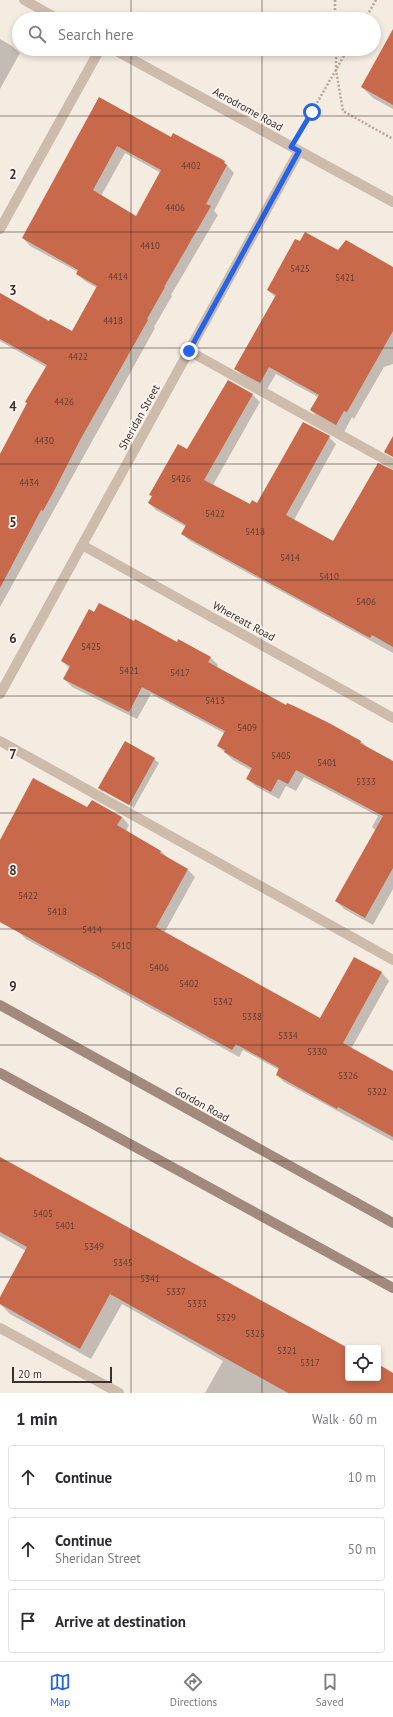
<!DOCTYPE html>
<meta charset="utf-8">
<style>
body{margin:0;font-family:"PT Sans",sans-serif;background:#f2f2f3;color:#2b2b33}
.controls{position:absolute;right:12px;bottom:12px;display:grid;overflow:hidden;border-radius:4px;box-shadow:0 2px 6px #0003}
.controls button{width:36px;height:36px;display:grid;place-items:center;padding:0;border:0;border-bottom:1px solid #e1e1e2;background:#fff;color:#2b2b33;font:20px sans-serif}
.scale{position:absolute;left:12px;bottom:10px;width:100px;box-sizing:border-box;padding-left:4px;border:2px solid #3b302b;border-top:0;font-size:11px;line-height:14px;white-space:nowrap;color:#3b302b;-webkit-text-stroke:3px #fbf5ee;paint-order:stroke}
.stop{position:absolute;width:12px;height:12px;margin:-9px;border:3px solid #2563eb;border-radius:50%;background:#fff}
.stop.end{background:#2563eb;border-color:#fff;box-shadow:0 1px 4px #0008}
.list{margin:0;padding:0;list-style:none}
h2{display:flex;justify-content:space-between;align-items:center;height:52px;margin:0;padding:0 16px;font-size:17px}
h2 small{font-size:13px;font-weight:400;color:#7c7c81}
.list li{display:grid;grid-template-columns:26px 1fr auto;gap:12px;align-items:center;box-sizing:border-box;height:64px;margin:0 8px 8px;padding:0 8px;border:1px solid #e1e1e2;border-radius:4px}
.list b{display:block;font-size:15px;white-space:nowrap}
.list p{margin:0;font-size:13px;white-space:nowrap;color:#7c7c81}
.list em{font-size:13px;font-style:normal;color:#7c7c81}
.icon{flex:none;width:22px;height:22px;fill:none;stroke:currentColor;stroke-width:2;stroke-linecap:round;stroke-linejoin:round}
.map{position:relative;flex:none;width:393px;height:1393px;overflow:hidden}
.search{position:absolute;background:#fff;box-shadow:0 2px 6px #0003;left:12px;right:12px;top:12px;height:44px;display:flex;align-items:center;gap:10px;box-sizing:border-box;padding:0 14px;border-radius:22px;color:#7c7c81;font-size:15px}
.sheet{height:268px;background:#fff}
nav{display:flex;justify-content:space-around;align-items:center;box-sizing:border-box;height:56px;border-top:1px solid #e1e1e2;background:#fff;font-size:11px;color:#7c7c81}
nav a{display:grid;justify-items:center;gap:2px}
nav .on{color:#2563eb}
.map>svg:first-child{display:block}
.shadow{fill:#0003;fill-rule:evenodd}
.building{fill:#c8694b;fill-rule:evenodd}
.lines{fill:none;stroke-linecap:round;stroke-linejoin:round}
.path{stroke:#b9a596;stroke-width:2.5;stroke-dasharray:2 2;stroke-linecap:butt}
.service{stroke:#cdbbac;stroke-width:10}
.minor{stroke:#cdbbac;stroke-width:10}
.secondary{stroke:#a18a7d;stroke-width:10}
.route{stroke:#2563eb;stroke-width:5}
.grid{fill:none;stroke:#3b302b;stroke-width:1;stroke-opacity:0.55}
.labels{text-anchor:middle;stroke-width:3.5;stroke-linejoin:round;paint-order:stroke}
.number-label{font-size:9px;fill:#5e3e33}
.street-label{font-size:11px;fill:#3b302b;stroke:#fbf5ee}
.grid-label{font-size:13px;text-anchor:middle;font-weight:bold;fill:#3b302b;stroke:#fbf5ee;stroke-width:3.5;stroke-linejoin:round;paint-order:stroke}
</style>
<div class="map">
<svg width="393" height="1393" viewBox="0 0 393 1393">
<rect width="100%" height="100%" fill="#f4ebe1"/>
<!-- shadow -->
<path class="shadow" d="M393,31V109L373,98L362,87Z
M0,39L12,46L20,53L0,89Z
M100,99L171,138L224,162L234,173L214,211L218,215L171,295L172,296L154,327L155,328L0,607V456L46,367L0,341V295L49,323L72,333L97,288L85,281L77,274L78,272L30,246L23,238ZM125,153L161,173L136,217L101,196Z
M338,252L393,268V364L384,367L354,419L352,417L344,432L318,418L311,410L318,397L276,374L267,389L243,376L236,369L275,297L268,290Z
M228,381L253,395L260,402L213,485L250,505L258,504L329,437L336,444L294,520L334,542L393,471V653L190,541L182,534L186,527L156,510L149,503L188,451Z
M179,640L211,658L218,665L217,668L286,706L361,741L367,747L393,762V889L373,925L344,909L336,901L376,831L372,827L378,816L304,777L296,791L286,786L279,799L255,786L248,779L252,771L233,760L218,746L224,733L151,694L137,719L72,687L64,679L70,669L62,661L177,643Z
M154,759L159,763L133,809V807L103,790V792L99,788Z
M88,808L122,817L129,825L126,831L161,851L168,858L187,869L195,877L164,933L320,1019L355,958L382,973L389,981L351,1049L393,1071V1141L284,1082L277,1075L279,1070L243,1050L239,1057L26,939L20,933L0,922V840Z
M0,1158L348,1349V1378H378V1366L393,1374V1393H205L223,1361L122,1304L91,1359L10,1314L0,1304V1300L26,1251L0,1236Z"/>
<!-- building -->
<path class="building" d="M393,29V105L361,87Z
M99,97L171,137L173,133L225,161L224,163L227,165L206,204L211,206L164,287H165L147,319L148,320L80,440L55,489L43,511L41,510L0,588V454L27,403L25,402L47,365L0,339V293L49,321L50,319L72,331L97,286L76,274L78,270L22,238ZM117,146L161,170L136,216L93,190Z
M305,232L338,250L346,240L393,267V331L347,412L344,411L336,425L310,410L319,395L269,367L260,383L234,369L276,295L267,290L295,239L300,241Z
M228,380L253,394L204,480L250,504L252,500L257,503L303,422L330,436L286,515L333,541L378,463L393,470V647L372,635L370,638L181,534L186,525L148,503L152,496L149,495L178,444L187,449Z
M393,436V457L384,452Z
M99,603L134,621L135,619L177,642L178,639L211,657L208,662L286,705L287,703L294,706L329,723L361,741L360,743L393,761V868L365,918L335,901L383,816L296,770L288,784L278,779L271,792L246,779L252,768L224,752L225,750L217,746L225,731L142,687L129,712L63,679L70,666L61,661L89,609L94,612Z
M125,741L155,758L129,805L98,788Z
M33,778L87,807L92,800L122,817L117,825L161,851L160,853L188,869L156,927L320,1018L354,957L382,972L343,1043L393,1071V1137L338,1107L337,1109L276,1075L279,1068L236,1044L232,1050L0,922V840Z
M0,1157L348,1348V1378H378V1364L393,1373V1393H288L110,1294L80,1349L0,1304V1297L27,1247L0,1232Z"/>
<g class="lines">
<!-- path -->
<path class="path" d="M335,0V19
M365,19L376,0
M336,49V70L343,111L393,139
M303,127L348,49"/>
<!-- service -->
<path class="service" d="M0,229L100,49
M189,351L393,464
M0,741L393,960
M0,1328L119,1393"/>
<!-- minor -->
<path class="minor" d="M24,0L58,19
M113,49L393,202
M82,545L393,718
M0,694L299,151"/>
<!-- secondary -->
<path class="secondary" d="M0,1005L393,1223
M0,1073L393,1288"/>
</g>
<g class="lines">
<!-- route -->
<path class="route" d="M189,351L299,151L291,147L312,112"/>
</g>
<!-- grid -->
<path class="grid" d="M131,0V19M262,0V19M131,49V1393M262,49V1393M0,116H393M0,232H393M0,348H393M0,464H393M0,580H393M0,696H393M0,813H393M0,929H393M0,1045H393M0,1161H393M0,1277H393"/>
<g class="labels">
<!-- number labels -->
<g class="number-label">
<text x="191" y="169">4402</text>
<text x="175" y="211">4406</text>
<text x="150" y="249">4410</text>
<text x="300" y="272">5425</text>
<text x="118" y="280">4414</text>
<text x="345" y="281">5421</text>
<text x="113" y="324">4418</text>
<text x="78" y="360">4422</text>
<text x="64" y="405">4426</text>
<text x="44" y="444">4430</text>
<text x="181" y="482">5426</text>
<text x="29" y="486">4434</text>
<text x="215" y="517">5422</text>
<text x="255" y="535">5418</text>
<text x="290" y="561">5414</text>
<text x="329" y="580">5410</text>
<text x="366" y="605">5406</text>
<text x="91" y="650">5425</text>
<text x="129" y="674">5421</text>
<text x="180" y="676">5417</text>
<text x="215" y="704">5413</text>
<text x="247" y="731">5409</text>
<text x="281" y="759">5405</text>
<text x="327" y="766">5401</text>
<text x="366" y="785">5333</text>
<text x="28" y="899">5422</text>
<text x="57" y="915">5418</text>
<text x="92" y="933">5414</text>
<text x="121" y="949">5410</text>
<text x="159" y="971">5406</text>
<text x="189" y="987">5402</text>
<text x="223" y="1005">5342</text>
<text x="252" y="1020">5338</text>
<text x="288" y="1039">5334</text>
<text x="317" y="1055">5330</text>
<text x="348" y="1079">5326</text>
<text x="377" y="1095">5322</text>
<text x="43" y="1217">5405</text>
<text x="65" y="1229">5401</text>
<text x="94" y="1250">5349</text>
<text x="123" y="1266">5345</text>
<text x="150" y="1282">5341</text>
<text x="176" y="1295">5337</text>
<text x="197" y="1307">5333</text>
<text x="226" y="1321">5329</text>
<text x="255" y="1337">5325</text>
<text x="287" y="1354">5321</text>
<text x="310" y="1366">5317</text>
</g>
<!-- street labels -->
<g class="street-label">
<text transform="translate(248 109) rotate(29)" y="4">Aerodrome Road</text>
<text transform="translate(139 417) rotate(-61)" y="4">Sheridan Street</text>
<text transform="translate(244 621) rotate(29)" y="4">Whereatt Road</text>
<text transform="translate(202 1104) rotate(29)" y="4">Gordon Road</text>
</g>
</g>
<g class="grid-label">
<text x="13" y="179">2</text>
<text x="13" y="295">3</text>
<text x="13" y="411">4</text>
<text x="13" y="527">5</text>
<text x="13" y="643">6</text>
<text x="13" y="759">7</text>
<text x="13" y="875">8</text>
<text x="13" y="991">9</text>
</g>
</svg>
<div class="controls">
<button><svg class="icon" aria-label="locate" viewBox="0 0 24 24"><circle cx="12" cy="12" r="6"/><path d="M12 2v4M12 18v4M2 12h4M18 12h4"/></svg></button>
</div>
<div class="scale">20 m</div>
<div class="stop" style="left:312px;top:112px"></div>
<div class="stop end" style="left:189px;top:351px"></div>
<div class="search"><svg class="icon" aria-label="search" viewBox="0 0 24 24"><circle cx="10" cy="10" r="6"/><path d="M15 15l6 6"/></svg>Search here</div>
</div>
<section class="sheet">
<h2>1 min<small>Walk · 60 m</small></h2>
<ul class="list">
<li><svg class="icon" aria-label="ahead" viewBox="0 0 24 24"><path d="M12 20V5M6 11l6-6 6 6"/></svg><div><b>Continue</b></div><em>10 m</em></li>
<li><svg class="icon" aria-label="ahead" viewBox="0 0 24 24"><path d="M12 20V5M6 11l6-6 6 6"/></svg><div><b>Continue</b><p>Sheridan Street</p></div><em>50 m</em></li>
<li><svg class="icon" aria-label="arrive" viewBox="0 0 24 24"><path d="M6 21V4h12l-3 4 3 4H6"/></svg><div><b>Arrive at destination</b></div></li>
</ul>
</section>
<nav>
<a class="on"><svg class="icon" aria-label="map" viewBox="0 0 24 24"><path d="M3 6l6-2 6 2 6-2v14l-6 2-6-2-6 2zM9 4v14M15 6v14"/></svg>Map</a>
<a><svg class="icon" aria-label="directions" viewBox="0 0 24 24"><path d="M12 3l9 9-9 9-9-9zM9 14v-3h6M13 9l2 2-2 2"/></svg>Directions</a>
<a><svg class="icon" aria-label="saved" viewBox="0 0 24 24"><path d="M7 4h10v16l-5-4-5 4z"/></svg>Saved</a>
</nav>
